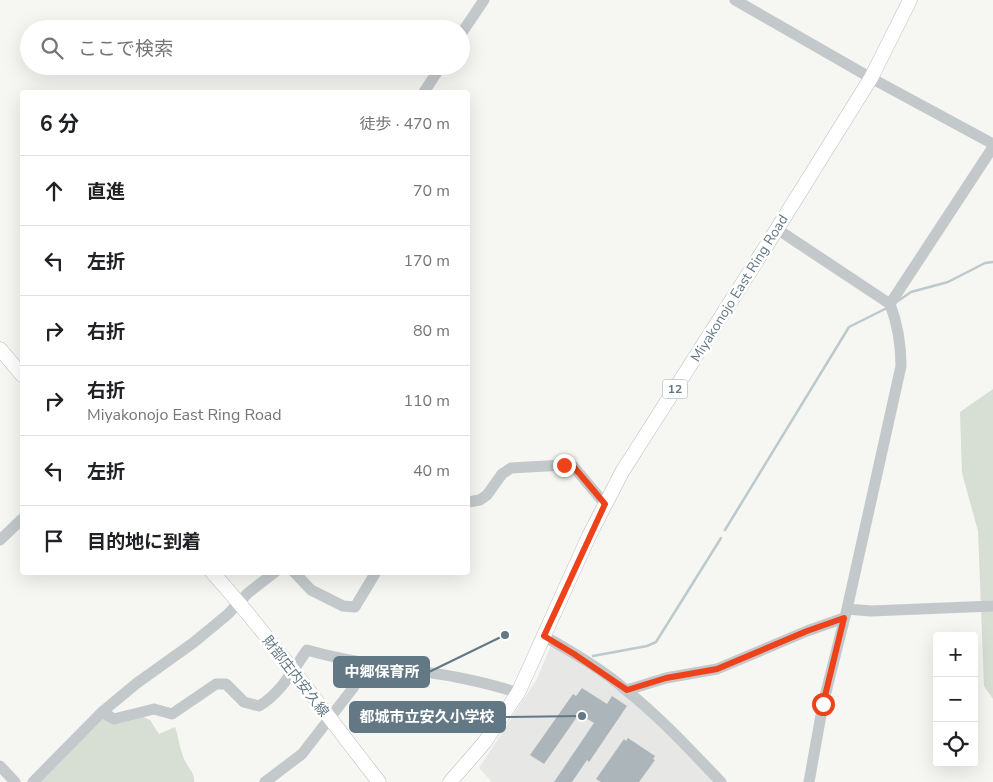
<!DOCTYPE html>
<html lang="ja">
<meta charset="utf-8">
<style>
body{margin:0;font-family:"Nunito Sans","Noto Sans JP",sans-serif;background:#f2f2f2;color:#202124}
.controls{position:absolute;right:15px;bottom:15px;display:grid;overflow:hidden;border-radius:5px;box-shadow:0 5px 20px #0002}
.controls button{width:45px;height:45px;display:grid;place-items:center;padding:0;border:0;border-bottom:1px solid #e0e0e0;background:#fff;color:#202124;font:25px sans-serif}
.stop{position:absolute;width:15px;height:15px;margin:-11px;border:4px solid #ee421a;border-radius:50%;background:#fff}
.stop.end{background:#ee421a;border-color:#fff;box-shadow:0 1px 5px #0008}
.list{margin:0;padding:0;list-style:none}
h2{display:flex;justify-content:space-between;align-items:center;height:65px;margin:0;padding:0 20px;font-size:21px}
h2 small{font-size:16px;font-weight:400;color:#757577}
.list li{display:grid;grid-template-columns:32px 1fr auto;gap:15px;align-items:center;box-sizing:border-box;height:70px;padding:0 20px;border-top:1px solid #e0e0e0}
.list b{display:block;font-size:19px;white-space:nowrap}
.list p{margin:0;font-size:16px;white-space:nowrap;color:#757577}
.list em{font-size:16px;font-style:normal;color:#757577}
.icon{flex:none;width:28px;height:28px;fill:none;stroke:currentColor;stroke-width:2;stroke-linecap:round;stroke-linejoin:round}
.map{position:relative;flex:none;width:993px;height:782px;overflow:hidden}
.search{position:absolute;background:#fff;box-shadow:0 5px 20px #0002;left:20px;top:20px;width:450px;height:55px;display:flex;align-items:center;gap:12px;box-sizing:border-box;padding:0 18px;border-radius:28px;color:#757577;font-size:19px}
.panel{position:absolute;background:#fff;box-shadow:0 5px 20px #0002;left:20px;top:90px;width:450px;height:485px;border-radius:5px}
.map>svg:first-child{display:block}
.built{fill:#e7e8e6}
.green{fill:#d7ded3}
.lines{fill:none;stroke-linecap:round;stroke-linejoin:round}
.stream{stroke:#bcc9cd;stroke-width:2.5}
.building{fill:#acb5ba}
.major-casing{stroke:#b6bbbe;stroke-width:15}
.minor{stroke:#c3c8ca;stroke-width:11}
.major{stroke:#fff;stroke-width:14}
.route{stroke:#ee421a;stroke-width:6}
.labels{text-anchor:middle;stroke-width:5;stroke-linejoin:round;paint-order:stroke}
.shield{fill:#fff;stroke:#92a0aa;stroke-width:1}
.shield-label{font-size:12px;font-weight:bold;fill:#637885}
.street-label{font-size:14px;fill:#637885;stroke:#fff}
.leader{fill:none;stroke:#637885;stroke-width:2}
.callout-dot{fill:#637885;stroke:#fff;stroke-width:2}
.callout{fill:#637885;stroke:#637885;stroke-width:2}
.callout-label{font-size:15px;text-anchor:middle;font-weight:bold;fill:#fff}
</style>
<div class="map">
<svg width="993" height="782" viewBox="0 0 993 782">
<rect width="100%" height="100%" fill="#f6f6f2"/>
<!-- built -->
<path class="built" d="M552,643L625,692L716,782H492L479,768L537,679Z"/>
<!-- green -->
<path class="green" d="M993,389V699L984,686L978,531L962,473L960,412Z
M143,717L150,720L159,734L175,727C179,738 180,753 186,763C190,770 195,774 194,782H40L102,718Z"/>
<g class="lines">
<!-- stream -->
<path class="stream" d="M898,301L911,292L948,282L985,263L993,262
M725,530L849,327L887,308
M593,656L647,646L656,642L721,538"/>
</g>
<!-- building -->
<path class="building" d="M582,688L607,704L612,696L627,706L589,762L587,760L572,782H554L594,723L579,714L544,764L530,755L573,694L576,696Z
M628,738L655,756L653,759L655,760L639,782H601L596,779L624,739L626,741Z"/>
<g class="lines">
<!-- major casing -->
<g class="major-casing">
<path id="major" d="M0,349L22,375
M212,572C272,639 324,712 379,782
M450,782L484,743L518,693L589,536L622,472L777,229L871,78L910,0"/>
</g>
<!-- minor -->
<path class="minor" d="M735,0L871,78L993,144
M461,34L484,0
M424,92L441,66
M777,229L890,304C898,325 901,343 901,366L847,609L823,704L809,782
M890,304L993,147
M468,502L480,500L487,495L502,474L511,468L564,465L573,466L605,504
M0,540L22,519
M294,572L311,590L343,606L355,607L376,572
M847,609L871,611L993,606
M544,636C572,652 602,669 627,691C661,718 691,751 721,782
M627,690L666,678L717,669L807,631L844,618
M102,712L114,719L154,709L172,714L216,684H226L244,702L259,706C281,693 293,670 307,650C376,670 449,669 518,693
M0,766L15,782
M33,782L102,712L137,683L193,643L227,615L248,593L275,572
M265,782L302,754L353,688L367,663"/>
<!-- major -->
<use href="#major" class="major"/>
</g>
<g class="lines">
<!-- route -->
<path class="route" d="M564,465L573,466L605,504L544,636L574,654L627,690L666,678L717,669L807,631L844,618L823,704"/>
</g>
<g class="labels">
<!-- shield labels -->
<rect class="shield" x="662.5" y="379.5" width="25" height="19" rx="4"/>
<g class="shield-label">
<text x="675" y="393">12</text>
</g>
<!-- street labels -->
<g class="street-label">
<text transform="translate(739 288) rotate(-58)" y="5">Miyakonojo East Ring Road</text>
<text transform="translate(296 676) rotate(52)" y="5">財部庄内安久線</text>
</g>
</g>
<!-- callouts -->
<path class="leader" d="M505 635L429 672M582 716L505 717"/>
<g class="callout-dot">
<circle cx="505" cy="635" r="5"/>
<circle cx="582" cy="716" r="5"/>
</g>
<g class="callout">
<rect x="334" y="657" width="95" height="30" rx="5"/>
<rect x="350" y="702" width="155" height="30" rx="5"/>
</g>
<g class="callout-label">
<text x="382" y="677">中郷保育所</text>
<text x="427" y="722">都城市立安久小学校</text>
</g>
</svg>
<div class="controls">
<button>+</button>
<button>−</button>
<button><svg class="icon" aria-label="locate" viewBox="0 0 24 24"><circle cx="12" cy="12" r="6"/><path d="M12 2v4M12 18v4M2 12h4M18 12h4"/></svg></button>
</div>
<div class="stop" style="left:823px;top:704px"></div>
<div class="stop end" style="left:564px;top:465px"></div>
<div class="search"><svg class="icon" aria-label="search" viewBox="0 0 24 24"><circle cx="10" cy="10" r="6"/><path d="M15 15l6 6"/></svg>ここで検索</div>
<section class="panel">
<h2>6 分<small>徒歩 · 470 m</small></h2>
<ul class="list">
<li><svg class="icon" aria-label="ahead" viewBox="0 0 24 24"><path d="M12 20V5M6 11l6-6 6 6"/></svg><div><b>直進</b></div><em>70 m</em></li>
<li><svg class="icon" aria-label="left" viewBox="0 0 24 24"><path d="M17 20v-9H6M10 6l-5 5 5 5"/></svg><div><b>左折</b></div><em>170 m</em></li>
<li><svg class="icon" aria-label="right" viewBox="0 0 24 24"><path d="M7 20v-9h11M14 6l5 5-5 5"/></svg><div><b>右折</b></div><em>80 m</em></li>
<li><svg class="icon" aria-label="right" viewBox="0 0 24 24"><path d="M7 20v-9h11M14 6l5 5-5 5"/></svg><div><b>右折</b><p>Miyakonojo East Ring Road</p></div><em>110 m</em></li>
<li><svg class="icon" aria-label="left" viewBox="0 0 24 24"><path d="M17 20v-9H6M10 6l-5 5 5 5"/></svg><div><b>左折</b></div><em>40 m</em></li>
<li><svg class="icon" aria-label="arrive" viewBox="0 0 24 24"><path d="M6 21V4h12l-3 4 3 4H6"/></svg><div><b>目的地に到着</b></div></li>
</ul>
</section>
</div>
